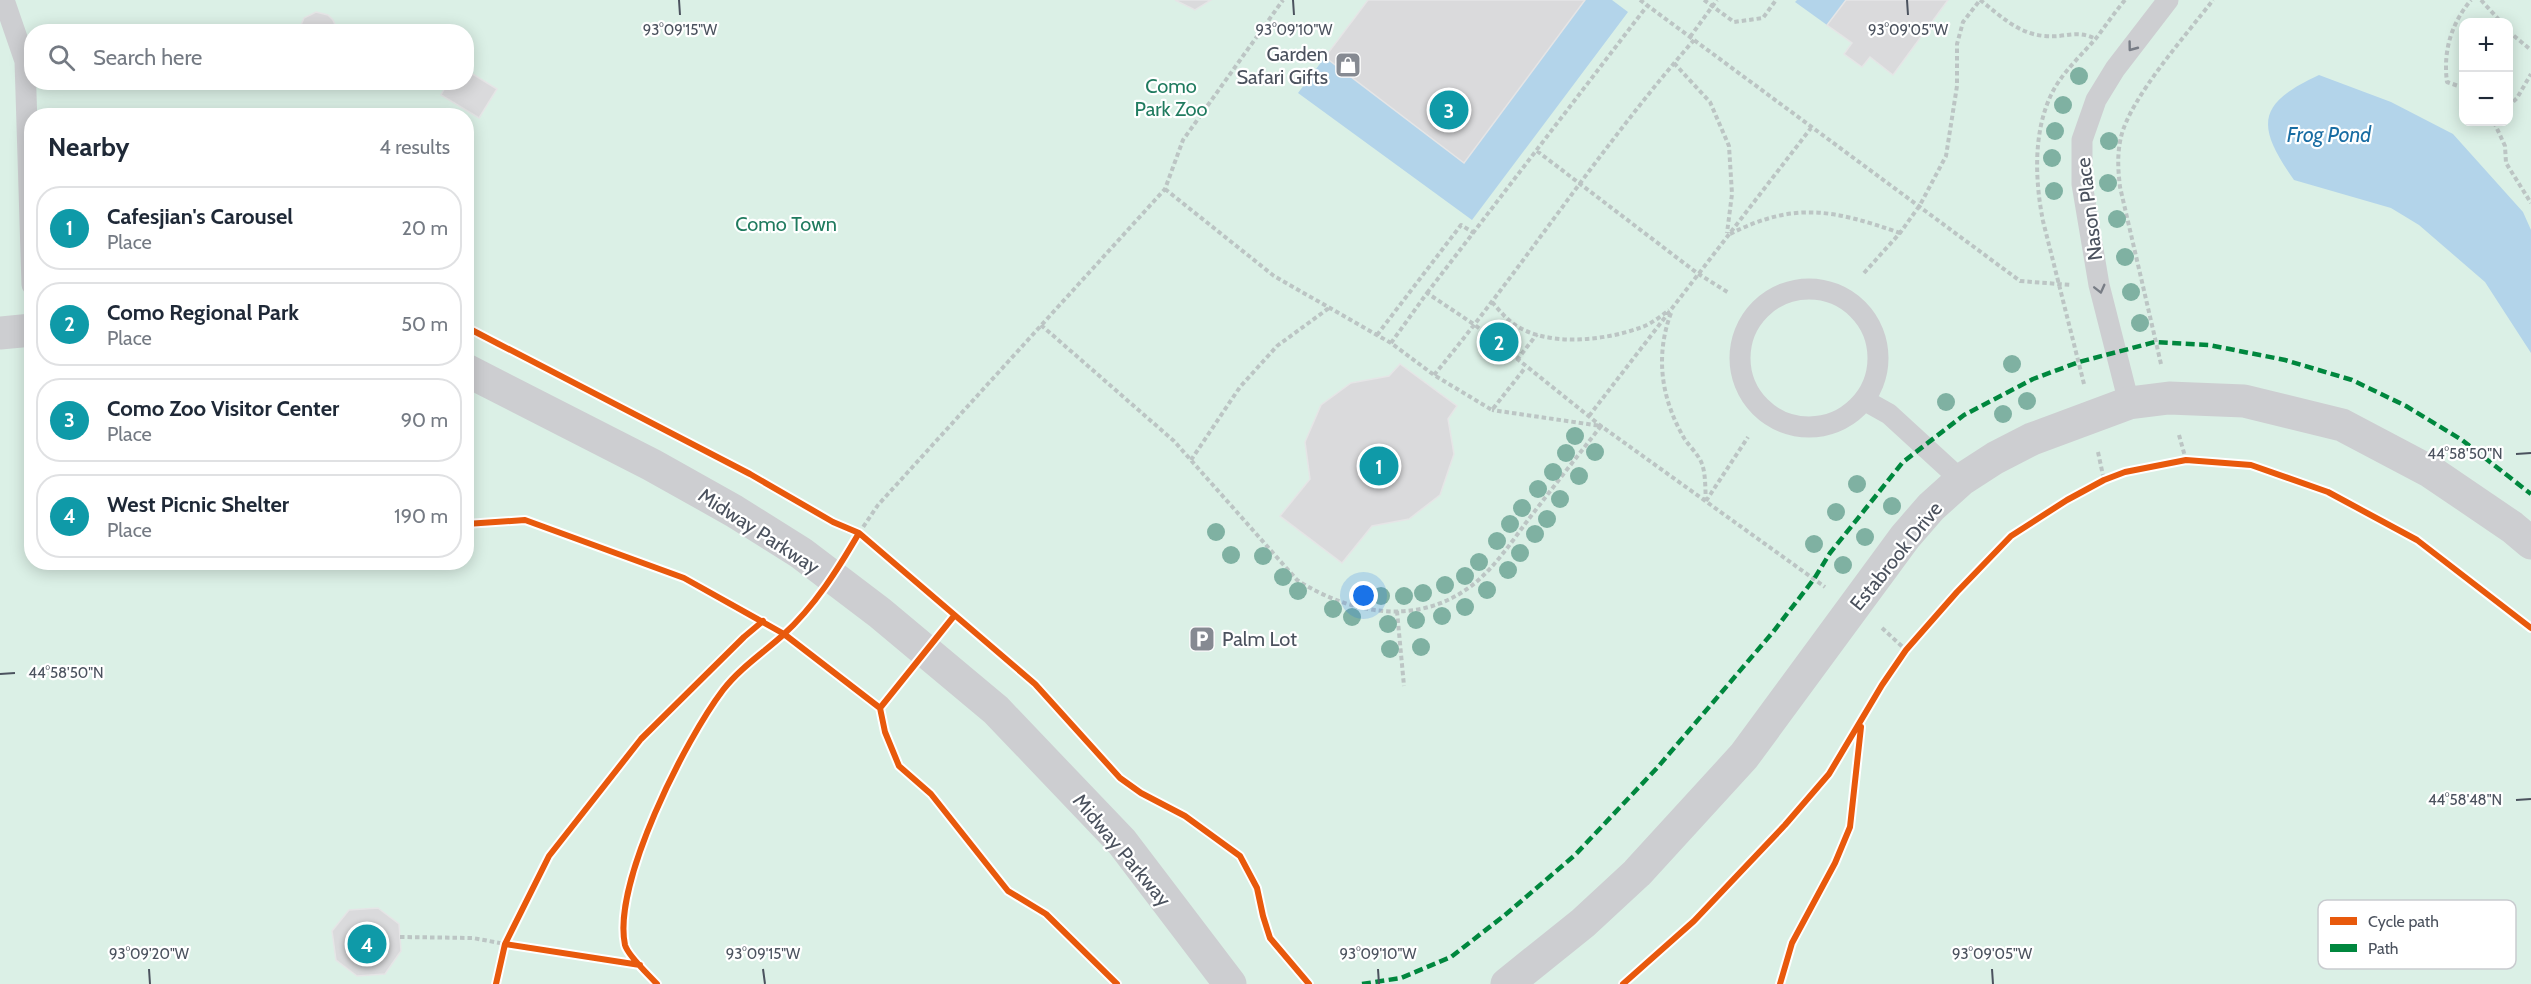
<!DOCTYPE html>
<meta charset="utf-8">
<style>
body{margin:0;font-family:Cabin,sans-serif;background:#f6f6f7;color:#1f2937}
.controls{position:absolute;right:18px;top:18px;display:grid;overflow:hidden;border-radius:12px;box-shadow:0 3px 15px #0003}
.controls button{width:54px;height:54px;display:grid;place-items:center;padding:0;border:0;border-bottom:2px solid #e0e1e3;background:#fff;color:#1f2937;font:30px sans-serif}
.you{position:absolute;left:1364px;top:596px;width:21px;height:21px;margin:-15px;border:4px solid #fff;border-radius:50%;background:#1a73e8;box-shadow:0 0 0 9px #1a73e833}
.badge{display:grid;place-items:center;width:39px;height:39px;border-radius:50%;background:#111827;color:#fff;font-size:20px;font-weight:700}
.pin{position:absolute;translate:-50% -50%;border:3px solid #fff;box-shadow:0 2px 6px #0006}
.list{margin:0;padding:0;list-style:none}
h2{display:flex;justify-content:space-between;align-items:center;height:78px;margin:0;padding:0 24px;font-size:26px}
h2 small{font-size:20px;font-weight:400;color:#747a83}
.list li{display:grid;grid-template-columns:39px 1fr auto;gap:18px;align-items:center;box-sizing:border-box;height:84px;margin:0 12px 12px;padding:0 12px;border:2px solid #e0e1e3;border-radius:24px}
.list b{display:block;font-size:22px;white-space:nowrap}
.list p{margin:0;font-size:20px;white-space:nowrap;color:#747a83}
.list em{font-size:20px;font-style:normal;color:#747a83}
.icon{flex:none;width:33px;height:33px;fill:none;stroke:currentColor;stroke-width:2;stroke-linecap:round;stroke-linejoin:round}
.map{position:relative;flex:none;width:2531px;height:984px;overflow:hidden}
.search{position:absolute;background:#fff;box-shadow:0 3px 15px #0003;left:24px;top:24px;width:450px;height:66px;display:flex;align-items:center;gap:15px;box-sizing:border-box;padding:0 21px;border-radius:24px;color:#747a83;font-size:22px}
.panel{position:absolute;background:#fff;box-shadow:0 3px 15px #0003;left:24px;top:108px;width:450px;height:462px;border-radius:24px}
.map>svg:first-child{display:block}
.green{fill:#dbf0e6;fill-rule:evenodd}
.water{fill:#b3d4ea}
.building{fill:#dadadc;stroke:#e5e5e6;stroke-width:1.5}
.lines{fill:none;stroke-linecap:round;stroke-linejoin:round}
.path{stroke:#bcc5c4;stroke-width:4;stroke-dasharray:4.5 3;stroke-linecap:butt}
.service{stroke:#cdced1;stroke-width:21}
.minor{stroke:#cdced1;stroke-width:33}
.tertiary{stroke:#cdced1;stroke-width:33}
.quiet{stroke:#00873e;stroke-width:4.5;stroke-dasharray:9 4.5;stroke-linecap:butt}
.cycleway-casing{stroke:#fff;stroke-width:10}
.cycleway{stroke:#e8590c;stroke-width:6}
.tree{fill:#7fb1a2}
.oneway{stroke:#787d86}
.ticks{fill:none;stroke:#4b525e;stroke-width:2}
.labels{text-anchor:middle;stroke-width:4.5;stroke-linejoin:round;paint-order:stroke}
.poi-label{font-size:20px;fill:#4b525e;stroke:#fff;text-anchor:end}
.park-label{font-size:20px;fill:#207b5f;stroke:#fff}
.street-label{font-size:20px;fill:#4b525e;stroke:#fff}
.water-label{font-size:21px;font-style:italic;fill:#196da3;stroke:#fff}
.key{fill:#fff;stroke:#c9cbcf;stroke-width:1.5}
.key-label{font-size:16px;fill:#4b525e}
.ticks-label{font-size:15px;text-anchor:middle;fill:#4b525e;stroke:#fff;stroke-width:4.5;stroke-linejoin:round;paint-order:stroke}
</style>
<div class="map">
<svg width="2531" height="984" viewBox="0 0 2531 984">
<rect width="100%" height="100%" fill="#f4f3f3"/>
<!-- green -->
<path class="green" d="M0,0H2531V984H0ZM2464,22H2508V122H2464ZM32,32H466V82H32ZM32,116H466V562H32Z"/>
<!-- water -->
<path class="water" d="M1585,0H1612L1628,12L1472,220L1298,93L1325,57L1464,163Z
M1797,0H1846L1827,25L1795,2Z
M2319,75L2391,102L2453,134L2523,212L2531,230V353L2485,282L2419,225L2391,208L2294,180C2256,126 2256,104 2319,75Z"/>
<!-- building -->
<path class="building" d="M1175,0H1211L1195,10Z
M1368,0H1585L1464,163L1325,57Z
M1846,0H1948L1893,75L1870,57L1862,67L1844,54L1852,43L1827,25Z
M316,12L328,15L333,20L338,32H298L304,18Z
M466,70L497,89L479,118L441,95L448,82H466Z
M1400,364L1457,406L1448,419L1454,454L1440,495L1409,519L1372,526L1342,563L1280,516L1310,479L1305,442L1321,405L1351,383L1389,376Z
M378,908L399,924L401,951L385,974L357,976L336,960L332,931L349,910Z"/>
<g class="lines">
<!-- path -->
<path class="path" d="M1640,0L2020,281L2071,285
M1704,0L1734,22L1763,18L1776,0
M1980,0C2001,16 2018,34 2045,36C2067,38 2075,29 2096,39
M2481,0L2501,22
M2508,31L2531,50
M1690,37L1717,0
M1674,63L1710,102L1729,146L1732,194L1727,233
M2464,88L2447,82C2443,51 2451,24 2471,0
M2508,107L2517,98L2531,74
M2494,122L2505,146L2506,163L2531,203
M1537,151L1697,273L1729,293
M1165,189L1274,276L1391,343L1434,375L1492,410L1525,368
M1730,234C1795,201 1834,210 1900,233
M1864,273L1900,233L1920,205L1946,156L1957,86V44L1963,22L1980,0
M1427,293L1647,6
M1492,302C1498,309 1504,316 1511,322C1544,348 1605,341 1642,327C1651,324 1661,316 1669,310
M1671,313C1655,356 1661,398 1684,438C1689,446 1699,455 1702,464C1706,475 1705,490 1706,501
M1041,325L1174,441L1297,580C1347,612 1411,626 1464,591C1489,575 1508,547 1525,524C1550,491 1576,458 1601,426L1492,410
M1377,335L1461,225L1474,233
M1391,343L1427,293L1475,325L1601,426L1825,587
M1517,360L1537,334
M2161,364L2120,187C2118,170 2117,154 2121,137C2130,98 2187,34 2213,0
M1434,375C1524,266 1601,146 1694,40
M2084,384L2043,221C2035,181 2033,133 2051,95C2062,72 2082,55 2097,37C2106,25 2115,12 2125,0
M1589,416L1811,128
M2179,435L2186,460
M2098,452L2104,480
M1191,460L1240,387L1277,346L1329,308
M1706,501L1748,437
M859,533L878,505L1165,189L1183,140L1283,0
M1397,611L1404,686
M1882,628L1906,650
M400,937L473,938L505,944"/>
<!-- service -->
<path class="service" d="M4,0L25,61L32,285
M1740 358a69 69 0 1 1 138 0a69 69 0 1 1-138 0Z
M1864,400L1889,414L1961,480
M2129,403L2099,285L2082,184V140L2096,100L2115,69L2168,0"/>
<!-- minor -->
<path class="minor" d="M1507,984L1583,923L1637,873L1744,756L1905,537L1931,507L1961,480L1995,458L2032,439L2129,403L2169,398L2244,401L2342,425L2431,472L2512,527L2531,543"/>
<!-- tertiary -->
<path class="tertiary" d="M0,333L32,330
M466,370L652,465L734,511L801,553L880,613L996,710L1122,842L1230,984"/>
<!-- quiet -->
<path class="quiet" d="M1362,984L1401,978L1451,957L1505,915L1575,855L1657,768L1773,632L1814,579L1830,553L1903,462L1964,415L2033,379L2079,362L2155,342L2209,345L2285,360L2352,380L2406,406L2462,440L2531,494"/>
<!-- cycleway casing -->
<g class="cycleway-casing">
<path id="cycleway" d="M466,327L750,474L833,522L859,533L1035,684L1120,778L1141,793L1185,816L1240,856L1257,888L1263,916L1270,938L1309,984
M466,524L525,520L684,578L784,634L880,708L885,732L899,766L931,794L1008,891L1046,914L1117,984
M880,708L954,616
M505,944L640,965
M496,984L505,944L549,856L641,739L744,637L763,621
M657,984C649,975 628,956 625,945C612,884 685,740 723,690C740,668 763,653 783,635C815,606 838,569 859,533
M1623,984L1694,921L1785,825L1829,774L1882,685L1906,650L1957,592L2011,536L2067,500L2104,480L2125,472L2186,460L2251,465L2328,492L2417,540L2531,628
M1780,984L1792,943L1835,863L1850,827L1861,727"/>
</g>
<!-- cycleway -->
<use href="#cycleway" class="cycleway"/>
</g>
<!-- trees -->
<g class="tree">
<circle cx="2079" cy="76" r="9"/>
<circle cx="2063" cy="105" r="9"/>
<circle cx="2055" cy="131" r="9"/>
<circle cx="2109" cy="141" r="9"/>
<circle cx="2052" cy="158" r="9"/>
<circle cx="2108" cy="183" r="9"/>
<circle cx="2054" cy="191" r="9"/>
<circle cx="2117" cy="219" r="9"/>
<circle cx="2125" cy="257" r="9"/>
<circle cx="2131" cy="292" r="9"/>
<circle cx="2140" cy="323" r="9"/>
<circle cx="2012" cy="364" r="9"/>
<circle cx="2027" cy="401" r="9"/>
<circle cx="1946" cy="402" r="9"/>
<circle cx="2003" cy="414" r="9"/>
<circle cx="1575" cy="436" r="9"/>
<circle cx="1595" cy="452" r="9"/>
<circle cx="1566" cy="453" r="9"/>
<circle cx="1553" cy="472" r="9"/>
<circle cx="1579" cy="476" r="9"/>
<circle cx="1857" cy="484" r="9"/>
<circle cx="1538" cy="489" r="9"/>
<circle cx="1560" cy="499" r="9"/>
<circle cx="1892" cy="506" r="9"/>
<circle cx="1522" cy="508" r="9"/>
<circle cx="1836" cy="512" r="9"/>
<circle cx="1547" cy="519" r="9"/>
<circle cx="1510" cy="524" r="9"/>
<circle cx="1216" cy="532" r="9"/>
<circle cx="1535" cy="534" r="9"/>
<circle cx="1865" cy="537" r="9"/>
<circle cx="1497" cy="541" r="9"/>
<circle cx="1814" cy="544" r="9"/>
<circle cx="1520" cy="553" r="9"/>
<circle cx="1231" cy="555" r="9"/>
<circle cx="1263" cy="556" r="9"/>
<circle cx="1479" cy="562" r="9"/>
<circle cx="1843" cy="565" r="9"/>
<circle cx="1508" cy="570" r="9"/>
<circle cx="1465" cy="576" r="9"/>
<circle cx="1283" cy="577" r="9"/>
<circle cx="1445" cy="585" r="9"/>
<circle cx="1487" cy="590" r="9"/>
<circle cx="1298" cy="591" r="9"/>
<circle cx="1362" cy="591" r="9"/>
<circle cx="1423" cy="593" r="9"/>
<circle cx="1381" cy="596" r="9"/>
<circle cx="1404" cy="596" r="9"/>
<circle cx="1465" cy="607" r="9"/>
<circle cx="1333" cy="609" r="9"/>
<circle cx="1442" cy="616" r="9"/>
<circle cx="1352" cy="617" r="9"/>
<circle cx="1416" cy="620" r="9"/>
<circle cx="1388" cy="624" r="9"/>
<circle cx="1421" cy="647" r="9"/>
<circle cx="1390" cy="649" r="9"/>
</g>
<!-- one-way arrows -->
<defs><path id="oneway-chevron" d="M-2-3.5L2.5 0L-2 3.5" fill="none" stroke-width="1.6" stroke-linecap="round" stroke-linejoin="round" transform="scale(1.5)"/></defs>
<g class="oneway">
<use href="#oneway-chevron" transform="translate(2132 47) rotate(127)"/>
<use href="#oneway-chevron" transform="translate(2100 289) rotate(76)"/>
</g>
<!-- ticks -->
<path class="ticks" d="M679,0L680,15M1293,0L1294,15M1907,0L1908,15M2516,454L2531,453M0,674L15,673M2516,800L2531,799M149,969L150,984M763,969L765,984M1378,969L1379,984M1992,969L1993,984"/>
<!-- icons -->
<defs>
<g id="shop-square" transform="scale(1.35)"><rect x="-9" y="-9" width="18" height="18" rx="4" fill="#868a92" stroke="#fff"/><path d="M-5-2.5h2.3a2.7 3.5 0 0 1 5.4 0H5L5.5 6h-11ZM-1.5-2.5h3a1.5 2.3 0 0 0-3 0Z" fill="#fff"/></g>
<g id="parking-square" transform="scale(1.35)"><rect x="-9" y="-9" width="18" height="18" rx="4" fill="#868a92" stroke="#fff"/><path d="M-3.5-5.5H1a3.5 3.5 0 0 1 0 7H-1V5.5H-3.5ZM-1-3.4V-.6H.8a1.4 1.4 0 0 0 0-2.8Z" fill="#fff"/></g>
</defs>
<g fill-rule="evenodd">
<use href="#shop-square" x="1348" y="65"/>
<use href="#parking-square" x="1202" y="639"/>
</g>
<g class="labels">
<!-- poi labels -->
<g class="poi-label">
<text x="1328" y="61">Garden<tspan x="1328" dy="23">Safari Gifts</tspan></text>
<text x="1222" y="646" text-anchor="start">Palm Lot</text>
</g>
<!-- park labels -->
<g class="park-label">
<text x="1171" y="93">Como<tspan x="1171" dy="23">Park Zoo</tspan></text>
<text x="786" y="231">Como Town</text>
</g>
<!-- street labels -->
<g class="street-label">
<text transform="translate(2089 209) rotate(-97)" y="7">Nason Place</text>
<text transform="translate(759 531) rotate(33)" y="7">Midway Parkway</text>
<text transform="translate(1896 556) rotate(-51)" y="7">Estabrook Drive</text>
<text transform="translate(1122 850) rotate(50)" y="7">Midway Parkway</text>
</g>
<!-- water labels -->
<g class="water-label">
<text x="2329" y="142">Frog Pond</text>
</g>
</g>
<!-- legend -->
<rect x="2318" y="900" width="198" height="69" rx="9" class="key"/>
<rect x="2330" y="917" width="27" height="8" fill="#e8590c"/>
<rect x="2330" y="944" width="27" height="8" fill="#00873e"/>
<g class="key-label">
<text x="2368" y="927">Cycle path</text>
<text x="2368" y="954">Path</text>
</g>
<g class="ticks-label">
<text x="680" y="35">93°09'15"W</text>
<text x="1294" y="35">93°09'10"W</text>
<text x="1908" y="35">93°09'05"W</text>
<text x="2465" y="459">44°58'50"N</text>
<text x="66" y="678">44°58'50"N</text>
<text x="2465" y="805">44°58'48"N</text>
<text x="149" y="959">93°09'20"W</text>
<text x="763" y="959">93°09'15"W</text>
<text x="1378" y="959">93°09'10"W</text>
<text x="1992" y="959">93°09'05"W</text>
</g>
</svg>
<div class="controls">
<button>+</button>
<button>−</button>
</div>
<div class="you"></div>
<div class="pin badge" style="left:1379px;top:466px;background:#0f9aa8">1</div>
<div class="pin badge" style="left:1499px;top:342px;background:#0f9aa8">2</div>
<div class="pin badge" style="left:1449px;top:110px;background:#0f9aa8">3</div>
<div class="pin badge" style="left:367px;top:944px;background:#0f9aa8">4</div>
<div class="search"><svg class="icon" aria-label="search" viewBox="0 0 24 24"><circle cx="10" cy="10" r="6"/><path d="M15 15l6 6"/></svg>Search here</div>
<section class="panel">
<h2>Nearby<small>4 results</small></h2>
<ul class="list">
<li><span class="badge" style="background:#0f9aa8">1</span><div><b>Cafesjian's Carousel</b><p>Place</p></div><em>20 m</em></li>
<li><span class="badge" style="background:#0f9aa8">2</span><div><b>Como Regional Park</b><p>Place</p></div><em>50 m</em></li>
<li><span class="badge" style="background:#0f9aa8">3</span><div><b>Como Zoo Visitor Center</b><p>Place</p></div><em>90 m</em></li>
<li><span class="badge" style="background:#0f9aa8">4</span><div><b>West Picnic Shelter</b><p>Place</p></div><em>190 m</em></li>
</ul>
</section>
</div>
